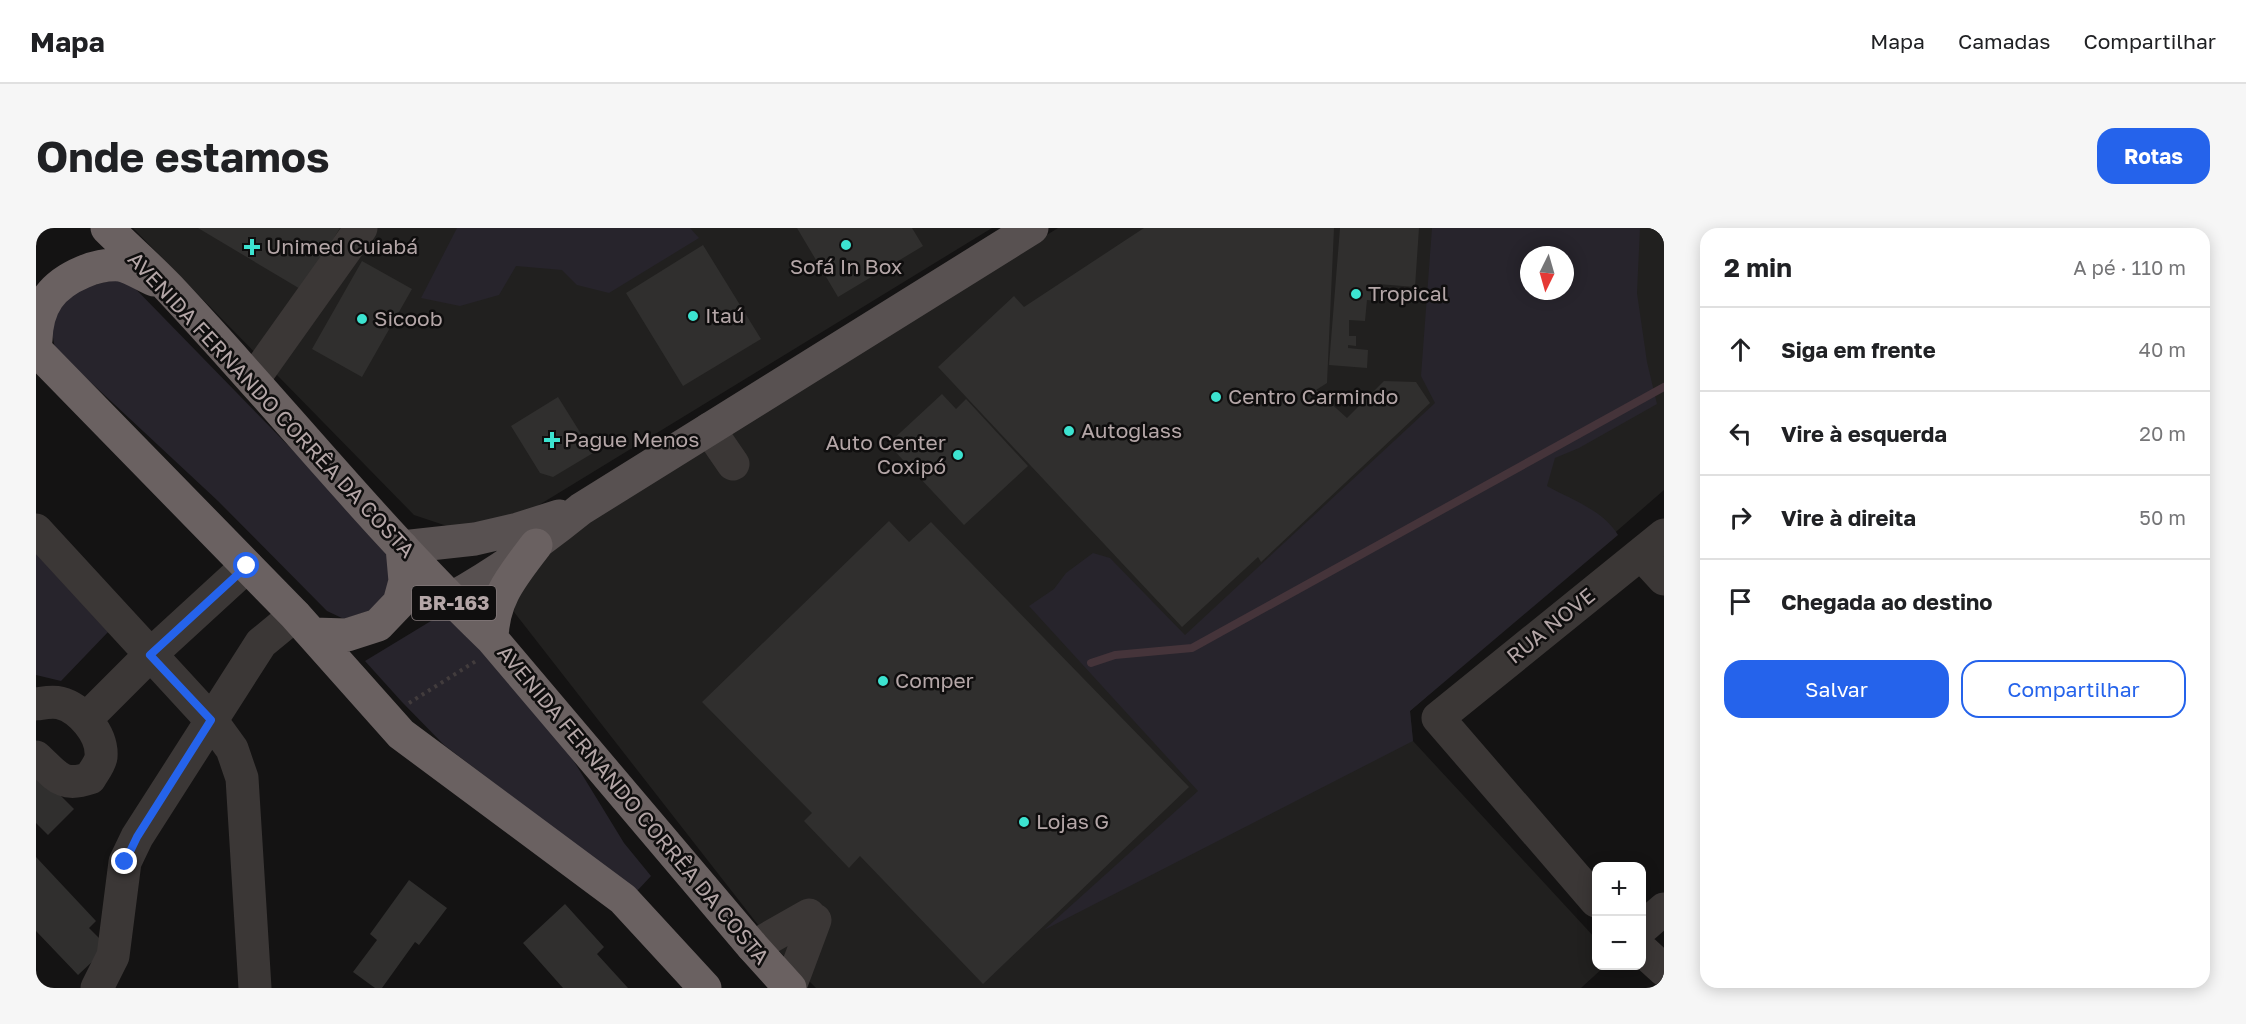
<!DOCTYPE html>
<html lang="pt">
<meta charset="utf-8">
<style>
body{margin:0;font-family:"Golos Text",sans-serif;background:#f6f6f6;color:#202124}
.controls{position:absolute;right:18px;bottom:18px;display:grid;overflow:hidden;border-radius:12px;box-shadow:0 3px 15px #0003}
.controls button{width:54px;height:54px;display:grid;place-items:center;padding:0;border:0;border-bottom:2px solid #e0e0e0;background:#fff;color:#202124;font:30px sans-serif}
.compass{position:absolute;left:1484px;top:18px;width:54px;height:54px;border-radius:50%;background:#fff;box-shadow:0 3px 15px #0003;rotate:185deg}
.stop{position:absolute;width:18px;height:18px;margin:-14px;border:4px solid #2563eb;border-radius:50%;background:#fff}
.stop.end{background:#2563eb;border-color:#fff;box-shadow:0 2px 6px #0008}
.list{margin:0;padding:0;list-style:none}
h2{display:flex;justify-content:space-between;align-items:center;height:78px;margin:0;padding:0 24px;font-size:26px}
h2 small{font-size:20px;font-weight:400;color:#757577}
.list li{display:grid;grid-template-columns:39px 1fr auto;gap:18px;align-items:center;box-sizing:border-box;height:84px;padding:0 24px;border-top:2px solid #e0e0e0}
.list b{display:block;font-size:22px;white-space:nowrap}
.list em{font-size:20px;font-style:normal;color:#757577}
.actions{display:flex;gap:12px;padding:18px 24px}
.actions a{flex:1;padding:14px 0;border:2px solid #2563eb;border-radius:18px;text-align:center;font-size:21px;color:#2563eb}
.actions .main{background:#2563eb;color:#fff}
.icon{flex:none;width:33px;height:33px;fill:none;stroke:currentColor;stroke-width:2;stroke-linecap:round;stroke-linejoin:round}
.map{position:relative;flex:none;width:1628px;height:760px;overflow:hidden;border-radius:18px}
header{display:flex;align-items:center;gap:36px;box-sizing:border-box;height:84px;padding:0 30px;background:#fff;border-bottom:2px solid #e0e0e0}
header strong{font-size:28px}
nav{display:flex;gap:33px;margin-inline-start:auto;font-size:21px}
.intro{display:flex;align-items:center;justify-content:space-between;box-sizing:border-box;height:144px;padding:0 36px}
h1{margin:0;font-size:42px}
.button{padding:15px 27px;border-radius:18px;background:#2563eb;color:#fff;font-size:21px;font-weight:700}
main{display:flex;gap:36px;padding:0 36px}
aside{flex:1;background:#fff;border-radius:18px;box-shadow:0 3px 15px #0003}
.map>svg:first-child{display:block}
.built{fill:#21201f;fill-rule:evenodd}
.green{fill:#27242c;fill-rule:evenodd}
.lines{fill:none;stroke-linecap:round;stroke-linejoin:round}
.stream{stroke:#45343a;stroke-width:8}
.building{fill:#302f2e}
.path{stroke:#423c3d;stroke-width:4;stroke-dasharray:3 4.5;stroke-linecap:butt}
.minor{stroke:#3b3736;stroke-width:33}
.major{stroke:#585151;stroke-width:33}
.highway{stroke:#6a6161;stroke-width:33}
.route{stroke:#2563eb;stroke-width:8}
.poi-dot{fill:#3ce3d0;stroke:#0f0e0e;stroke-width:2}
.labels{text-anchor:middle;stroke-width:5;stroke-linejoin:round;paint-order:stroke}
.shield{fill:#0f0e0e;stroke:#827879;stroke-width:1.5}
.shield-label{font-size:20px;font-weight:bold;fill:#b4a6a7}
.poi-label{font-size:21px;fill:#b4a6a7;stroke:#0f0e0e;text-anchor:start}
.street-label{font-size:21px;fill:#b4a6a7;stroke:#0f0e0e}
</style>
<header>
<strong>Mapa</strong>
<nav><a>Mapa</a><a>Camadas</a><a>Compartilhar</a></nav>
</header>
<div class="intro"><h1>Onde estamos</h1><a class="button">Rotas</a></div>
<main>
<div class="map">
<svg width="1628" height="760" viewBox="0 0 1628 760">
<rect width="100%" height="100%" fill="#141313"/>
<!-- built -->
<path class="built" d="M97,0H956L485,288L420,301L378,287Z
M1022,0H1628V262L1374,483L1377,513L1560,711V738H1569L1545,760H780L740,720L478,384L480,357L538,301ZM1493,27H1529V63H1493Z"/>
<!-- green -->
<path class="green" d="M421,0H654L663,10L573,65L541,57L526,42L480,38L463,67L424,78L385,70Z
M1396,0H1604L1601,65L1611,134L1621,176L1543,220L1519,230L1511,258C1536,272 1567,282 1582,307L1374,483L1377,513L1008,702L1162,563L993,378L1018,361L1030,345L1057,325L1074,330L1149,407L1399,175L1385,148ZM1493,27H1529V63H1493Z
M88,49L354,322L360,333L350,377L308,391L291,383L182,273L19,121L16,104L26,66Z
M0,324L73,403L25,453L0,447Z
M418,379L528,517L588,615L615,648L601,663L408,517L366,474L329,433Z"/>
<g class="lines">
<!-- stream -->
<path class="stream" d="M1055,435L1079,427L1156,420L1628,159"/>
</g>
<!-- building -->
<path class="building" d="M162,0H304L266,62Z
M761,0H876L887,18L802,69Z
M1108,0H1298L1291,155L1280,162L1311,190L1348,153L1380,154L1394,175L1225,334L1222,329L1146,399L902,139L978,68L988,79Z
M1304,0H1383L1379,59L1342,56L1340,73L1331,72L1329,93L1313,92V108H1320V118L1312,117V120L1332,122L1331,140L1293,137Z
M667,17L725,111L647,158L590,65Z
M326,33L376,61L326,149L276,121Z
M906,166L920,181L930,171L992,238L928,297L852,216Z
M522,169L557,225L517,249L504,245L475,198Z
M853,293L873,314L895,294L1153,559L947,756L824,628L813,640L768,593L776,585L666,474Z
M0,517L17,560L38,581L12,607L0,595Z
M0,629L60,693L53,700L72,719L42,747L0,703Z
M373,652L411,680L383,717L379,714L346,760H339L317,744L341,712L334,706Z
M529,676L568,719L561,726L592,760H527L487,715Z"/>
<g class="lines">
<!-- path -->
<path class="path" d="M373,475L440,433"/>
<!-- minor -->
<path class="minor" d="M217,152L325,0
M673,201L697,236
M0,302L175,492L196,521L206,550L219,760
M1605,326L1628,351
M0,476C8,475 16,473 24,475C44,480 67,506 65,529C64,536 58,543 54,550C25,560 20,547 0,529
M50,491L114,427L211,338
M1560,673L1402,490L1628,307
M1606,700L1628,681
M717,719L773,687
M1606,722L1628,742
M754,759L779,692
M61,760L77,728L89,634L101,609L225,415L259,387"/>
<!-- major -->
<path class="major" d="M366,319L439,311L482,301L523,288
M414,371C461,345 503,315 545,281L996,0"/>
<!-- highway -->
<path class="highway" d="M71,0C91,20 113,39 133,60C242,176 341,301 456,411L717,719L754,760
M0,112C1,77 16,57 47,44C59,39 71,36 84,37C95,39 108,48 118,52
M0,122L259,387L365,506L587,671L669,760
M277,406L311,407L342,397L363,375L369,353L366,319
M456,411C457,370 476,349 500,317"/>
</g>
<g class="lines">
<!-- route -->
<path class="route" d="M89,634L101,609L175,492L114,427L211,338"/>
</g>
<!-- markers -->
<g class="poi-dot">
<circle cx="810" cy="17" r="6"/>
<path d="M213 10h6v6h6v6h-6v6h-6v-6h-6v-6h6z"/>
<circle cx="1320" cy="66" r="6"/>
<circle cx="657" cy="88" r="6"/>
<circle cx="326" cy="91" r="6"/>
<circle cx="1180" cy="169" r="6"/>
<circle cx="1033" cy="203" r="6"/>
<path d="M513 203h6v6h6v6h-6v6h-6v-6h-6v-6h6z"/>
<circle cx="922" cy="227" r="6"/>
<circle cx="847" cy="453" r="6"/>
<circle cx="988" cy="594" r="6"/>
</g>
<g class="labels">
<!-- shield labels -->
<rect class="shield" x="376" y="358" width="84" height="34" rx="4.5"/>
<g class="shield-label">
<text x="418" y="382">BR-163</text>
</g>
<!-- poi labels -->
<g class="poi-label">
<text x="230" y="26">Unimed Cuiabá</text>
<text x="810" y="46" text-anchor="middle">Sofá In Box</text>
<text x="1332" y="73">Tropical</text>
<text x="669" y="95">Itaú</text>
<text x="338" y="98">Sicoob</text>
<text x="1192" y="176">Centro Carmindo</text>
<text x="1045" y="210">Autoglass</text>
<text x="528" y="219">Pague Menos</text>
<text x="910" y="222" text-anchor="end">Auto Center<tspan x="910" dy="24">Coxipó</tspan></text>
<text x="859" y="460">Comper</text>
<text x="1000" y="601">Lojas G</text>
</g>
<!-- street labels -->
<g class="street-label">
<text transform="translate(235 177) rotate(47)" y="7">AVENIDA FERNANDO CORRÊA DA COSTA</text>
<text transform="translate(1515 398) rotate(-39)" y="7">RUA NOVE</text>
<text transform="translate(597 577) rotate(50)" y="7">AVENIDA FERNANDO CORRÊA DA COSTA</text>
</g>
</g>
</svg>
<div class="controls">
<button>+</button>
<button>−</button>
</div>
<svg class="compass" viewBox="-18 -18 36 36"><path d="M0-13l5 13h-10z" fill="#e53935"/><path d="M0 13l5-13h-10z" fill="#757577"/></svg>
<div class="stop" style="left:211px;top:338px"></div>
<div class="stop end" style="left:89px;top:634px"></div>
</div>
<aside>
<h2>2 min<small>A pé · 110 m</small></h2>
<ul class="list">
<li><svg class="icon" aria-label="ahead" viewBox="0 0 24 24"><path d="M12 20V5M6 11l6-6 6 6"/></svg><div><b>Siga em frente</b></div><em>40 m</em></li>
<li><svg class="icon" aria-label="left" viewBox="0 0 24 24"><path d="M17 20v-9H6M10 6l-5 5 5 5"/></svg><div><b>Vire à esquerda</b></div><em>20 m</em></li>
<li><svg class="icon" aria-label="right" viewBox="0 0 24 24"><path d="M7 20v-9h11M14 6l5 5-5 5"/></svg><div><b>Vire à direita</b></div><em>50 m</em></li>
<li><svg class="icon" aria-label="arrive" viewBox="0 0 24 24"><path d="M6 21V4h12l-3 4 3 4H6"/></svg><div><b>Chegada ao destino</b></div></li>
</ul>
<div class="actions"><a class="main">Salvar</a><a>Compartilhar</a></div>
</aside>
</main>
